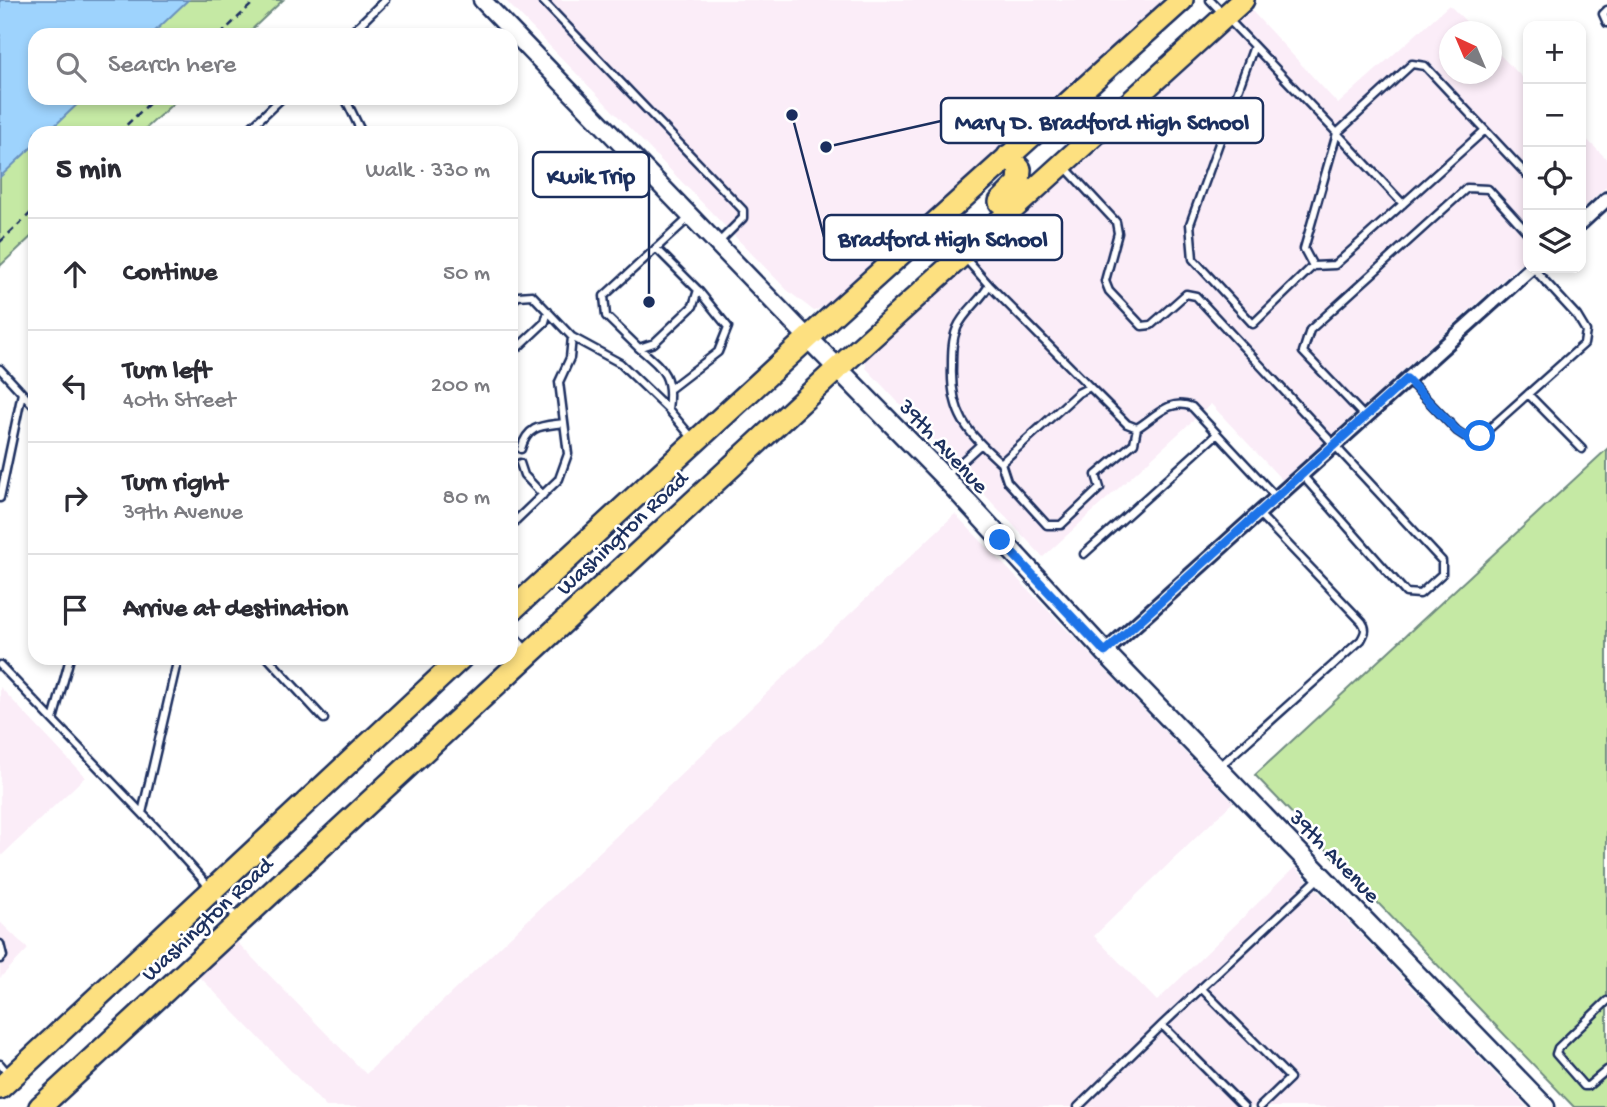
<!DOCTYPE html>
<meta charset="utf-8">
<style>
body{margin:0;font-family:"Gochi Hand",sans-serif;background:#f2f2f3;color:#2b2b33}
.controls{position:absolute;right:21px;top:21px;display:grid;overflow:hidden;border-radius:14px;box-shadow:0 4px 10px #0003}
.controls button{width:63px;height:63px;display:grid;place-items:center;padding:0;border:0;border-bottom:2px solid #e1e1e2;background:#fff;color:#2b2b33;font:35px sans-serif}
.compass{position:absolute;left:1439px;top:21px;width:63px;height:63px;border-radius:50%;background:#fff;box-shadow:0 4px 10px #0003;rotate:316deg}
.stop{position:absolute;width:21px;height:21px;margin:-16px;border:5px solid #1a73e8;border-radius:50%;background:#fff}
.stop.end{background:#1a73e8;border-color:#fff;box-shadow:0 2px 7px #0008}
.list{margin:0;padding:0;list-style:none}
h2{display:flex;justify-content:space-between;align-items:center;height:91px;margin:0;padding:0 28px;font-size:30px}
h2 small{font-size:23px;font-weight:400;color:#7c7c81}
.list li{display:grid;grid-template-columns:46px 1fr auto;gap:21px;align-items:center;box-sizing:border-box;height:112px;padding:0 28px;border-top:2px solid #e1e1e2}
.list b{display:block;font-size:26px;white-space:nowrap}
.list p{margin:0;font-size:23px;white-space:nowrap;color:#7c7c81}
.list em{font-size:23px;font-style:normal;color:#7c7c81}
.icon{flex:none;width:38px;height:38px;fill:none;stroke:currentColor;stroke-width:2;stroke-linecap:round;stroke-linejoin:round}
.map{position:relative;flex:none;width:1607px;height:1107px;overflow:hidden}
.search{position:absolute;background:#fff;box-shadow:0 4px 10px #0003;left:28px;top:28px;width:490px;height:77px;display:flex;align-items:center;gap:18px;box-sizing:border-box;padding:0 24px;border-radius:21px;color:#7c7c81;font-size:26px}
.panel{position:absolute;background:#fff;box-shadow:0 4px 10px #0003;left:28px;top:126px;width:490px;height:539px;border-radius:21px}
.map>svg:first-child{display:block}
.built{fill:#fbedf8}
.green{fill:#c5e9a4;stroke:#708c81;stroke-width:2}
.water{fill:#9ed3fd;stroke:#6a91bd;stroke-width:2}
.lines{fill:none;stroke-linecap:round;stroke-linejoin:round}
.service-casing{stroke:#1b2f5e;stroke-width:11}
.minor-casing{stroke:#1b2f5e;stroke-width:18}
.tertiary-casing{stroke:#1b2f5e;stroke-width:21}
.secondary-casing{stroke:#1b2f5e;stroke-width:23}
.primary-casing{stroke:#1b2f5e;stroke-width:26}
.path{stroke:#1b2f5e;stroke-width:2.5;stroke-dasharray:7 5;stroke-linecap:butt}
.service{stroke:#fff;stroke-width:6}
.minor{stroke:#fff;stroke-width:12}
.tertiary{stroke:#fff;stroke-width:16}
.secondary{stroke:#fff;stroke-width:18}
.primary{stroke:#fde080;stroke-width:21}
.route{stroke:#1a73e8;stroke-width:9}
.labels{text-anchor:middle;stroke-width:5;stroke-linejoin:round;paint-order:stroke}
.street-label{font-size:23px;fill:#1b2f5e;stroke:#fff}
.leader{fill:none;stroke:#1b2f5e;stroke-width:2.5}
.callout-dot{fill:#1b2f5e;stroke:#fff;stroke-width:2.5}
.callout{fill:#fff;stroke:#1b2f5e;stroke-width:2.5}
.callout-label{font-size:24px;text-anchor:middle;font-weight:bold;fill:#1b2f5e}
</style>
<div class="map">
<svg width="1607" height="1107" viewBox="0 0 1607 1107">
<rect width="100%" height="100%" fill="#fff"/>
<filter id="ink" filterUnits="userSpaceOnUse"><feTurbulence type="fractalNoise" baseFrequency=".0143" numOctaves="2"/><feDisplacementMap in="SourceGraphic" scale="14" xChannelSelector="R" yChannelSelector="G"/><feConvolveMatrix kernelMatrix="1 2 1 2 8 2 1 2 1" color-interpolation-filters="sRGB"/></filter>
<g filter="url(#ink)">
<!-- built -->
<path class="built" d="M505,0H1159L1163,4L831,303L814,311L787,290Z
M1449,5L1476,31L1450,32V74H1492V47L1528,83V257L1282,480L1211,404L1043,557L866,368L865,358L875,346L1250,9L1338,104Z
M1581,134L1607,159V186L1581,210Z
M955,514L1233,802L1094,936L1157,1001L1295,867L1527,1107H326L199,976L237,942L366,1074Z
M0,687L85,777L0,857Z
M0,922L28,949L0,978Z"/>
<!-- green -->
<path class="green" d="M0,0H283L246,35H35V98H179L141,133H35V233L0,266Z
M1607,449V1107H1574L1255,775Z"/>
<!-- water -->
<path class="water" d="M0,0H188L151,35H35V98H84L47,133H35V144L0,177Z"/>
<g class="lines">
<!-- service casing -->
<g class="service-casing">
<path id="service" d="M542,0L743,210V218L718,243
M1210,0L1337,133L1403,204
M1607,10L1603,14L1607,23
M349,35L385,0
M1254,46L1190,224L1193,259L1253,324L1313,266L1304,249L1337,133L1412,64L1425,66L1528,176
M345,98L362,133
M245,133L282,98
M1066,168L1116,222L1118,233L1105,281L1109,291L1142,326L1151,325L1186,294L1196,296L1442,561V574L1420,594L1406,593L1302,475
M656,248L698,290L693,306L654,343L639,348L606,316L604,296L689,218
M965,258L989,285C981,301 964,311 957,328C952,340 952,353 952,366C950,414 967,432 1001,463L1078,393L1090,387L1127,424L1137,428C1154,418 1170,397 1192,407L1276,497
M1313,266L1335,265L1485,130
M989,285L1090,387
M511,302L518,296L532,295L572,337L620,363L668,409
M639,348C663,369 673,375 668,409L694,440
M511,354L545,322L548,311
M0,369L35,407
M1407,379L1457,431L1469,439L1481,436L1584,344L1586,331L1577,316L1533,268
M671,388L718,352L728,327L698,290
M1528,394L1582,449
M1365,417L1303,352L1310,330L1467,188L1488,189L1528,233
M521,449C528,424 543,426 564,423
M520,463L524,475L543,495
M1001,463L1007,481L1047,525H1061L1100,488L1096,475L1134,443L1137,428
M946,476L981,444
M0,498L22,393
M511,525L559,479L568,454L559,382L570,358L572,337
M1084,554L1217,434
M511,632L528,652
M268,658L324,719
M0,665L161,833L238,919
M53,720L70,658
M1219,767L1361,640C1365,633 1367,629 1362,622L1259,514
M142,813L178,658
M0,944L3,956L0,959
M1201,988L1290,1078L1260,1107
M1607,1001L1558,1048L1556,1054L1584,1086H1588L1607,1070
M1162,1025L1244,1107
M0,1064L10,1076
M1078,1107L1162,1025L1320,877"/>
</g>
<!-- minor casing -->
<g class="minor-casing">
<path id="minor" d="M1581,223L1607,199
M1105,652L1531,268"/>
</g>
<!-- tertiary casing -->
<g class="tertiary-casing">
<path id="tertiary" d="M482,0L808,338"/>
</g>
<!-- secondary casing -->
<g class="secondary-casing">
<path id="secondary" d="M808,338L944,477L1105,652L1545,1107"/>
</g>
<!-- primary casing -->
<g class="primary-casing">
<path id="primary" d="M1000,202L1019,183L1020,169L1008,156
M511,611L832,316L1182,0
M0,1088L461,658
M40,1107L838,368L1243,0"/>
</g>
<!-- path -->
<path class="path" d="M220,35L256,0
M118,133L155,98
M0,242L35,209"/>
<!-- service -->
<use href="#service" class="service"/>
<!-- minor -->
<use href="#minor" class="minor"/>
<!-- tertiary -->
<use href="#tertiary" class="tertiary"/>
<!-- secondary -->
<use href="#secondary" class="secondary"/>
<!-- primary -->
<use href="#primary" class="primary"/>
</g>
</g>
<g class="lines" filter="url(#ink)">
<!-- route -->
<path class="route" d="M1000,540L1105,652L1407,379L1457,431L1469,439L1480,436"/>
</g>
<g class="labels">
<!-- street labels -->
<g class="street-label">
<text transform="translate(945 445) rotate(47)" y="8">39th Avenue</text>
<text transform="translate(621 532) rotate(-43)" y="8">Washington Road</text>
<text transform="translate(1336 855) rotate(46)" y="8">39th Avenue</text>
<text transform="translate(206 918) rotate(-43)" y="8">Washington Road</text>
</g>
</g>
<!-- callouts -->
<path class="leader" d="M826 147L941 121M649 302L649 174M792 115L824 237"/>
<g class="callout-dot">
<circle cx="826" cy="147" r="7"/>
<circle cx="649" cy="302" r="7"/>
<circle cx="792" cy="115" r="7"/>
</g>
<g class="callout">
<rect x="941" y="98" width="322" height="45" rx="7"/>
<rect x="533" y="152" width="116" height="45" rx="7"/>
<rect x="824" y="215" width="238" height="45" rx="7"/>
</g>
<g class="callout-label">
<text x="1102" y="129">Mary D. Bradford High School</text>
<text x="591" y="183">Kwik Trip</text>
<text x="943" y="246">Bradford High School</text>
</g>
</svg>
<div class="controls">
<button>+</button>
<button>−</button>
<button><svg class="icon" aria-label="locate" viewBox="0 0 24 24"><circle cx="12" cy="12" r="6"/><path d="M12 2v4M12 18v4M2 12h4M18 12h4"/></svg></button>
<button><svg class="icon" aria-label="layers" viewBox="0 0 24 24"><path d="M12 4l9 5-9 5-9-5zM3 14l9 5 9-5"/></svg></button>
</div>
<svg class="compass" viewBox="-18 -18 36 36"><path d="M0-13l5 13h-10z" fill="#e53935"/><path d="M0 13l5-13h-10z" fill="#7c7c81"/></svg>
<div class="stop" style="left:1480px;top:436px"></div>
<div class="stop end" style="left:1000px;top:540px"></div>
<div class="search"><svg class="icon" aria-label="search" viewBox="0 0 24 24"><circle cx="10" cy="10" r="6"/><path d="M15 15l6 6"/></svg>Search here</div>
<section class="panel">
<h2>5 min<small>Walk · 330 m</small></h2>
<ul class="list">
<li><svg class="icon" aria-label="ahead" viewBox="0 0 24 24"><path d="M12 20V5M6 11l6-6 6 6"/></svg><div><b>Continue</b></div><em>50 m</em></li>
<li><svg class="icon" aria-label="left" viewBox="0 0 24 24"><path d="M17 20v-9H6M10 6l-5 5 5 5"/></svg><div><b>Turn left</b><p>40th Street</p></div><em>200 m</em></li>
<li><svg class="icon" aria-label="right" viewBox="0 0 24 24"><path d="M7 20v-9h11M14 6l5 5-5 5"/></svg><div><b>Turn right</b><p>39th Avenue</p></div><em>80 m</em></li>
<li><svg class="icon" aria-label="arrive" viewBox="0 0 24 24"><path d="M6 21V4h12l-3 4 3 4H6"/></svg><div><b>Arrive at destination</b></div></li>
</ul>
</section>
</div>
